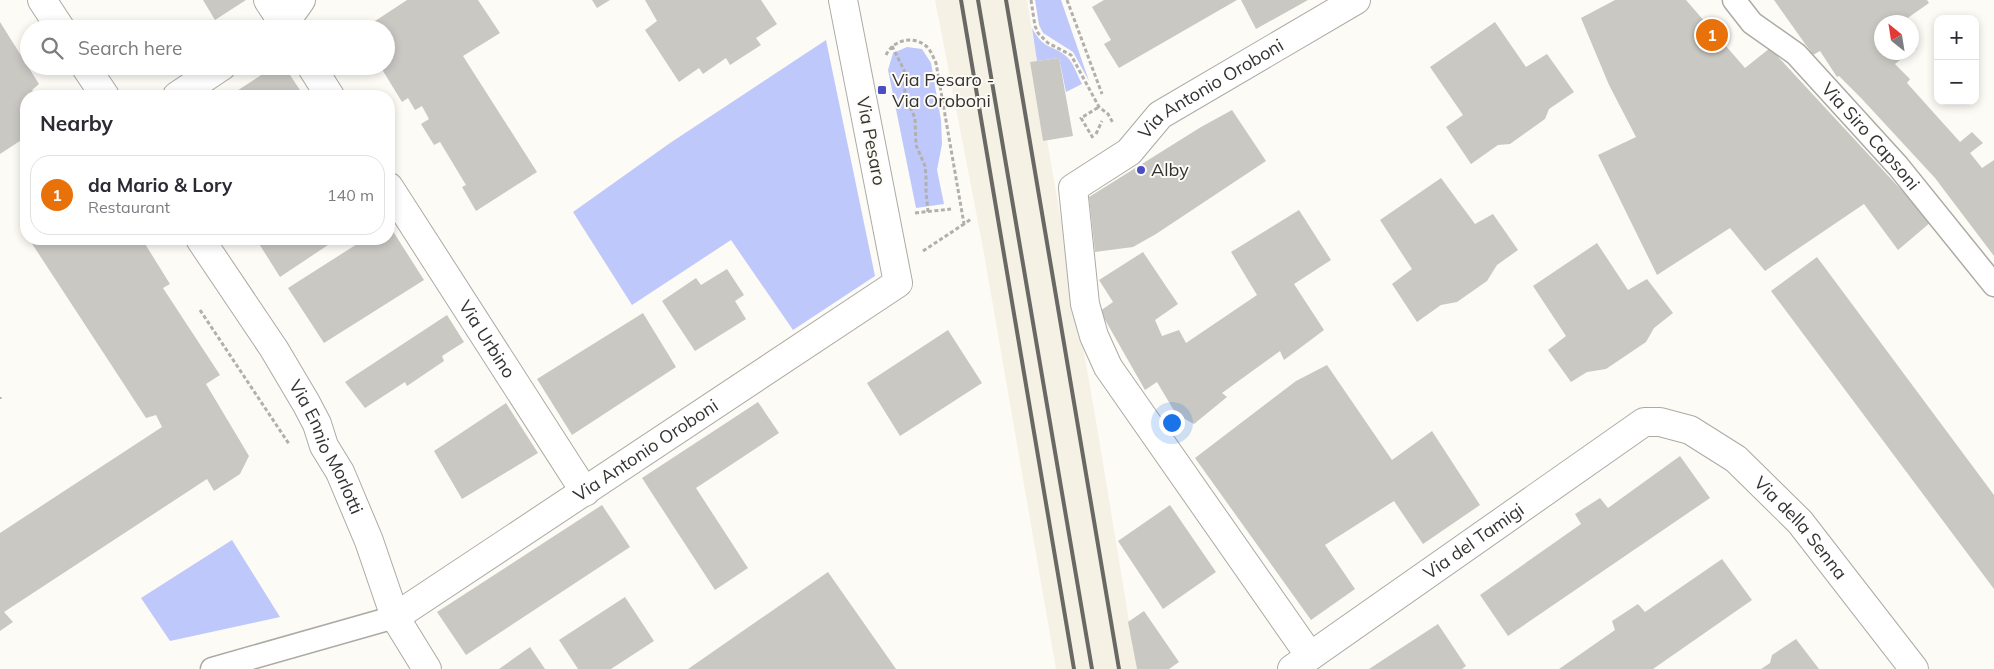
<!DOCTYPE html>
<meta charset="utf-8">
<style>
body{margin:0;font-family:Mulish,sans-serif;background:#f7f7f7;color:#2b2b33}
.controls{position:absolute;right:15px;top:15px;display:grid;overflow:hidden;border-radius:10px;box-shadow:0 2px 8px #0003}
.controls button{width:45px;height:45px;display:grid;place-items:center;padding:0;border:0;border-bottom:1px solid #e1e1e2;background:#fff;color:#2b2b33;font:25px sans-serif}
.compass{position:absolute;left:1874px;top:15px;width:45px;height:45px;border-radius:50%;background:#fff;box-shadow:0 2px 8px #0003;rotate:330deg}
.you{position:absolute;left:1171px;top:422px;width:18px;height:18px;margin:-12px;border:4px solid #fff;border-radius:50%;background:#1a73e8;box-shadow:0 0 0 8px #1a73e833}
.badge{display:grid;place-items:center;width:32px;height:32px;border-radius:50%;background:#4c4dc3;color:#fff;font-size:16px;font-weight:700}
.pin{position:absolute;translate:-50% -50%;border:2px solid #fff;box-shadow:0 1px 5px #0006}
.list{margin:0;padding:0;list-style:none}
h2{display:flex;justify-content:space-between;align-items:center;height:65px;margin:0;padding:0 20px;font-size:21px}
h2 small{font-size:16px;font-weight:400;color:#7c7c81}
.list li{display:grid;grid-template-columns:32px 1fr auto;gap:15px;align-items:center;box-sizing:border-box;height:80px;margin:0 10px 10px;padding:0 10px;border:1px solid #e1e1e2;border-radius:20px}
.list b{display:block;font-size:19px;white-space:nowrap}
.list p{margin:0;font-size:16px;white-space:nowrap;color:#7c7c81}
.list em{font-size:16px;font-style:normal;color:#7c7c81}
.icon{flex:none;width:28px;height:28px;fill:none;stroke:currentColor;stroke-width:2;stroke-linecap:round;stroke-linejoin:round}
.map{position:relative;flex:none;width:1994px;height:669px;overflow:hidden}
.search{position:absolute;background:#fff;box-shadow:0 2px 8px #0003;left:20px;top:20px;width:375px;height:55px;display:flex;align-items:center;gap:12px;box-sizing:border-box;padding:0 18px;border-radius:28px;color:#7c7c81;font-size:19px}
.panel{position:absolute;background:#fff;box-shadow:0 2px 8px #0003;left:20px;top:90px;width:375px;height:155px;border-radius:20px}
.map>svg:first-child{display:block}
.built{fill:#f6f1e5}
.green{fill:#bfc8fa}
.building{fill:#cac8c3}
.lines{fill:none;stroke-linecap:round;stroke-linejoin:round}
.pedestrian-casing{stroke:#acaaa5;stroke-width:25}
.minor-casing{stroke:#acaaa5;stroke-width:30}
.path{stroke:#b2b0ad;stroke-width:3;stroke-dasharray:4 2.5;stroke-linecap:butt}
.pedestrian{stroke:#fff;stroke-width:22}
.minor{stroke:#fff;stroke-width:28}
.rail{stroke:#696865;stroke-width:4}
.poi-dot{fill:#4c4dc3;stroke:#fdfbf6;stroke-width:2}
.labels{text-anchor:middle;stroke-width:4;stroke-linejoin:round;paint-order:stroke}
.poi-label{font-size:18px;fill:#343331;stroke:#fdfbf6;text-anchor:start}
.street-label{font-size:18px;fill:#343331;stroke:#fdfbf6}
</style>
<div class="map">
<svg width="1994" height="669" viewBox="0 0 1994 669">
<rect width="100%" height="100%" fill="#fdfbf6"/>
<!-- built -->
<path class="built" d="M935,0H1027L1037,61L1030,63L1043,141L1047,140L1097,427L1137,669H1056L983,248Z"/>
<!-- green -->
<path class="green" d="M1035,0H1061L1089,81L1073,52L1043,33L1039,25Z
M1032,28C1045,51 1050,43 1066,56C1074,63 1077,75 1082,84L1066,92L1059,58L1037,61Z
M826,40L875,276L793,330L731,240L632,305L573,212L670,143Z
M907,47L922,49L931,63L941,120L942,144L937,170L944,204L916,208L888,70L893,53Z
M232,540L280,617L170,641L141,598Z"/>
<!-- building -->
<path class="building" d="M203,0H246L215,20Z
M407,0H478L500,33L463,56L537,172L476,211L462,187L466,185L440,142L434,145L421,124L429,119L422,106L415,110L408,98L402,102L380,66H386V29H371L369,25Z
M592,0H610L597,8Z
M645,0H761L777,24L756,38L761,45L730,65L726,58L703,74L699,68L679,82L645,30L657,21Z
M1104,0H1237L1119,68L1104,44L1111,40L1092,7Z
M1241,0H1308L1256,29Z
M1615,0H1686L1745,68L1770,48L1931,222L1898,250L1864,204L1765,271L1730,228L1657,275L1598,155L1636,137L1609,85L1581,18Z
M1774,0H1927L1929,3L1902,22H1882V52H1910L1895,64L1910,79L1907,83L1960,142L1972,132L1983,143L1970,153L1982,168L1994,160V256L1935,178L1861,98L1839,76L1837,77L1820,51L1813,55Z
M0,22L39,84L32,90L37,96H26V137L0,154Z
M1495,22L1526,67L1547,54L1574,92L1549,109L1545,119L1510,144L1498,145L1471,164L1446,127L1463,115L1430,67Z
M1912,41L1917,48L1912,52Z
M1059,58L1073,136L1043,141L1030,62Z
M275,66H284L304,96H229Z
M1232,110L1266,161L1156,234L1133,247L1095,252L1089,197L1201,127Z
M1441,178L1475,224L1493,214L1518,250L1497,265L1487,281L1457,302L1441,305L1417,322L1392,284L1412,269L1380,220Z
M1299,210L1331,260L1294,284L1324,330L1284,360L1280,351L1222,393L1227,397L1194,424L1176,414L1157,382L1145,390L1100,311L1113,302L1099,280L1143,252L1178,304L1155,320L1162,336L1179,330L1186,343L1257,295L1231,252Z
M389,225L424,280L324,343L288,288L365,239H389Z
M29,239H142L170,284L163,288L220,375L206,384L249,456L240,474L214,491L207,479L4,612L13,622L0,631V533L162,427L156,415L146,418Z
M256,239H337L280,277Z
M1597,243L1628,290L1647,279L1673,313L1654,328L1646,342L1606,369L1587,372L1571,382L1548,350L1566,336L1533,286Z
M1817,257L1994,495V589L1771,291Z
M727,269L744,295L735,301L746,319L695,351L662,301L696,278L701,285Z
M643,313L676,367L572,435L537,379Z
M447,315L464,342L442,356L444,361L407,386L405,382L365,408L345,382Z
M948,330L982,383L900,436L867,383Z
M1327,365L1392,460L1432,431L1480,505L1423,544L1394,501L1325,545L1355,589L1311,620L1195,458L1296,381Z
M758,402L779,433L696,488L748,568L715,590L642,478Z
M506,403L538,453L462,499L434,451Z
M1680,456L1710,498L1508,636L1480,595L1581,524L1575,514L1600,498L1608,508Z
M602,505L630,547L466,655L437,612Z
M1170,505L1216,572L1163,609L1118,541Z
M1722,559L1752,600L1653,669H1559L1615,630L1612,621L1638,604L1645,612Z
M828,572L896,669H688Z
M625,597L654,641L611,669H578L559,640Z
M1144,611L1179,662L1169,669H1137L1128,622Z
M1438,624L1466,666L1462,669H1369Z
M1796,639L1819,669H1761L1770,663L1772,655Z
M530,647L545,669H499Z"/>
<g class="lines">
<!-- pedestrian casing -->
<g class="pedestrian-casing">
<g id="pedestrian">
<path id="s1" d="M1734,0L1752,23L1796,54L1898,166L1994,285"/>
<path d="M212,669L395,617"/>
</g>
</g>
<!-- minor casing -->
<g class="minor-casing">
<g id="minor">
<path d="M42,0L61,29"/>
<path d="M268,0L287,29"/>
<path d="M277,29L284,24L301,0"/>
<path d="M85,66L105,96"/>
<path d="M311,66L330,96"/>
<path d="M177,96L222,66"/>
<path id="s2" d="M389,187L585,492"/>
<path id="s3" d="M200,239L274,349L306,403L317,424L324,446L340,472L369,541L395,617L427,669"/>
<path id="s4" d="M395,617L898,283L843,0"/>
<path id="s5" d="M1310,656L1108,367L1094,336L1085,304L1073,188L1129,152L1160,115L1356,0"/>
<path id="s6" d="M1292,669L1644,422H1660L1690,430L1736,459L1800,522L1914,669"/>
</g>
</g>
<!-- path -->
<path class="path" d="M1031,0L1035,26L1038,33L1048,43L1071,55L1099,107L1108,114L1113,123
M1067,0L1102,94
M892,46L904,70L905,96L915,118L916,145L925,166L926,176V191L928,212
M886,55C893,40 913,35 926,46C931,50 933,57 936,63L964,224L971,219
M1096,134L1102,121
M1093,138L1081,118L1099,107
M915,213L951,209
M923,251L964,224
M200,310L289,444
M0,397V399"/>
<!-- pedestrian -->
<use href="#pedestrian" class="pedestrian"/>
<!-- minor -->
<use href="#minor" class="minor"/>
<!-- rail -->
<path class="rail" d="M961,0L1074,669
M978,0L1092,669
M1006,0L1119,669"/>
</g>
<!-- markers -->
<g class="poi-dot">
<rect x="877" y="85" width="10" height="10" rx="2.5"/>
<circle cx="1141" cy="170" r="5"/>
</g>
<g class="labels">
<!-- poi labels -->
<g class="poi-label">
<text x="892" y="86">Via Pesaro -<tspan x="892" dy="21">Via Oroboni</tspan></text>
<text x="1151" y="176">Alby</text>
</g>
<!-- street labels -->
<g class="street-label">
<text dy="6" stroke="none"><textPath href="#s5" startOffset="708">Via Antonio Oroboni</textPath></text>
<text dy="6" stroke="none"><textPath href="#s1" startOffset="194">Via Siro Capsoni</textPath></text>
<text transform="translate(871 141) rotate(79)" y="6">Via Pesaro</text>
<text dy="6" stroke="none"><textPath href="#s2" startOffset="181">Via Urbino</textPath></text>
<text dy="6" stroke="none"><textPath href="#s3" startOffset="244">Via Ennio Morlotti</textPath></text>
<text dy="6" stroke="none"><textPath href="#s4" startOffset="301">Via Antonio Oroboni</textPath></text>
<text dy="6" stroke="none"><textPath href="#s6" startOffset="626">Via della Senna</textPath></text>
<text dy="6" stroke="none"><textPath href="#s6" startOffset="222">Via del Tamigi</textPath></text>
</g>
</g>
</svg>
<div class="controls">
<button>+</button>
<button>−</button>
</div>
<svg class="compass" viewBox="-18 -18 36 36"><path d="M0-13l5 13h-10z" fill="#e53935"/><path d="M0 13l5-13h-10z" fill="#7c7c81"/></svg>
<div class="you"></div>
<div class="pin badge" style="left:1712px;top:35px;background:#e8710a">1</div>
<div class="search"><svg class="icon" aria-label="search" viewBox="0 0 24 24"><circle cx="10" cy="10" r="6"/><path d="M15 15l6 6"/></svg>Search here</div>
<section class="panel">
<h2>Nearby<small></small></h2>
<ul class="list">
<li><span class="badge" style="background:#e8710a">1</span><div><b>da Mario &amp; Lory</b><p>Restaurant</p></div><em>140 m</em></li>
</ul>
</section>
</div>
